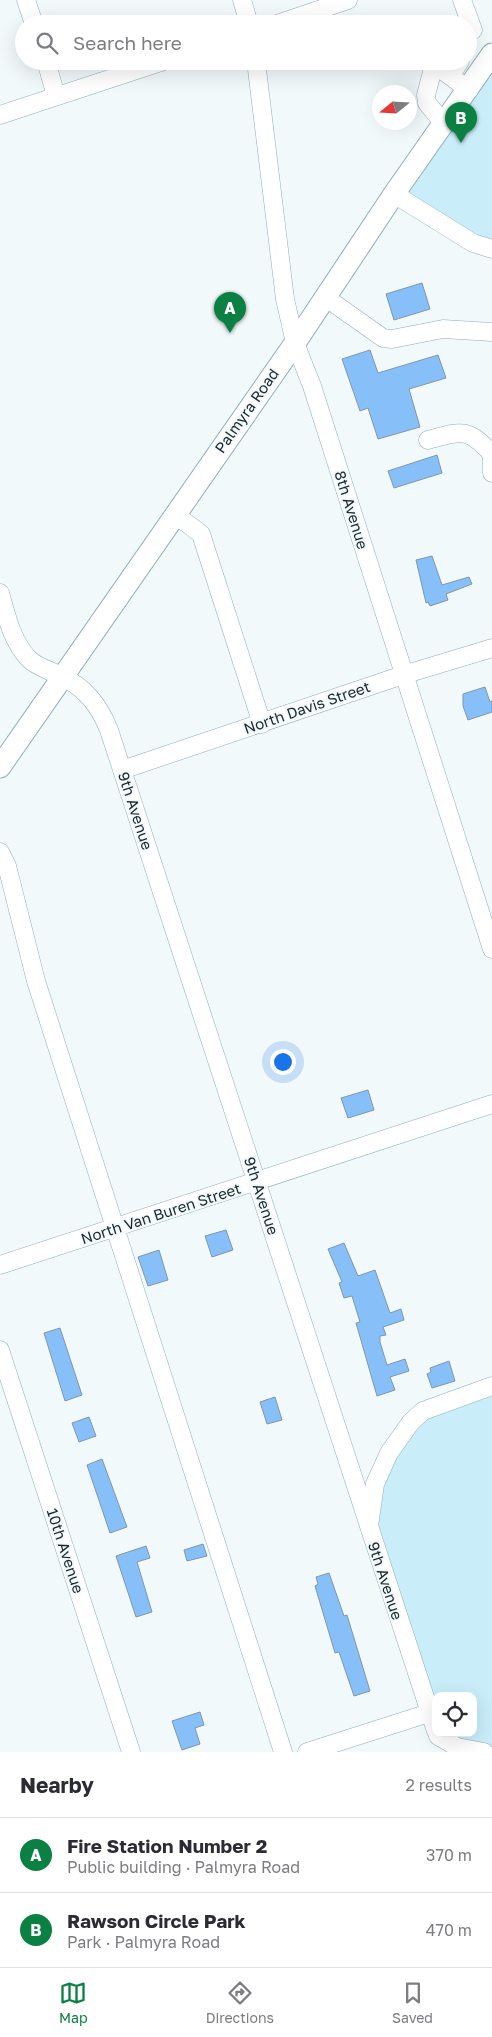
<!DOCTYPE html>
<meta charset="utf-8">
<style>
body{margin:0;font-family:"Golos Text",sans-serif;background:#f2f2f3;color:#2b2b33}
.controls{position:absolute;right:15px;bottom:15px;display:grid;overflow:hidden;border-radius:10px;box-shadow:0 5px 20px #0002}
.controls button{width:45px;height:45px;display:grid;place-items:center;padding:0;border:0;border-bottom:1px solid #e1e1e2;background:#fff;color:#2b2b33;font:25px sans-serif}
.compass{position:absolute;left:372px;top:85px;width:45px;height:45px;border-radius:50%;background:#fff;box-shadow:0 5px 20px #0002;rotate:252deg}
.you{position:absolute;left:282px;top:1061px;width:18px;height:18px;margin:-12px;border:4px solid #fff;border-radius:50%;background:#1a73e8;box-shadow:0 0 0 8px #1a73e833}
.badge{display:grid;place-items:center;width:32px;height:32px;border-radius:50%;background:#0b8043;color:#fff;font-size:16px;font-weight:700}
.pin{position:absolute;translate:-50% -41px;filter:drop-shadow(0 1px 2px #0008)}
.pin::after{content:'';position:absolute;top:26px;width:18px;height:15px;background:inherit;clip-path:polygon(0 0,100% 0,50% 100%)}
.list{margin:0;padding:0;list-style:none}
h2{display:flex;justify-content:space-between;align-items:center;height:65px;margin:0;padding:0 20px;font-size:21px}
h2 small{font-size:16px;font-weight:400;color:#7c7c81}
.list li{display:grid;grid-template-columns:32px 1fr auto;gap:15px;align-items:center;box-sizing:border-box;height:75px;padding:0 20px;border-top:1px solid #e1e1e2}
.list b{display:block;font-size:19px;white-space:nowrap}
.list p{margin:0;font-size:16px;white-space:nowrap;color:#7c7c81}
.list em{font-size:16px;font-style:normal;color:#7c7c81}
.icon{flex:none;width:28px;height:28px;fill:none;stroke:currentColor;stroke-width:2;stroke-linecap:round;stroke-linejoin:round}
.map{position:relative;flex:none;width:492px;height:1752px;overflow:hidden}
.search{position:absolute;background:#fff;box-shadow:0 5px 20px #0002;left:15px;right:15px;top:15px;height:55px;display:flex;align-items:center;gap:12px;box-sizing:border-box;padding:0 18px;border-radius:28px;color:#7c7c81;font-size:19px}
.sheet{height:215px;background:#fff}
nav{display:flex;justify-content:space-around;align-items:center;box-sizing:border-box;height:70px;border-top:1px solid #e1e1e2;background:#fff;font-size:14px;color:#7c7c81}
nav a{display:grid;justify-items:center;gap:2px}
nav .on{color:#0b8043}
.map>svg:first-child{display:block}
.green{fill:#c9edf9}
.building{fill:#87c0f9;stroke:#8196ac}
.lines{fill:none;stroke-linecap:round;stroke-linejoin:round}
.minor-casing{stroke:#8dafbb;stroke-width:19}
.major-casing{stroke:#8dafbb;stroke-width:23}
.minor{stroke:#fff;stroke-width:18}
.major{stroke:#fff;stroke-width:21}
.labels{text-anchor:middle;stroke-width:4;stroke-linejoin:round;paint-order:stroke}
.street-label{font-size:15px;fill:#1a272c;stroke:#f2f9fb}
</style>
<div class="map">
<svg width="492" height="1752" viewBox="0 0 492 1752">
<rect width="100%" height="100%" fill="#f2f9fb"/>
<!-- green -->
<path class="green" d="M492,51V246L396,194Z
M492,1388V1752L438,1733H473V1696H436V1727L370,1529L376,1485L412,1423Z"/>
<!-- building -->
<path class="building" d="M422,283L430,309L394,320L386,294Z
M370,350L378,373L438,355L446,378L409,389L420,427L378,439L368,408L360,411L342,359Z
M437,455L442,473L394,488L388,471Z
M432,556L442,585L469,577L472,584L446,594L448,600L430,606L428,602L426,603L416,560Z
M485,687L490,702L492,701V712L468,720L463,706V694Z
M368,1090L374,1110L348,1118L341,1098Z
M226,1230L233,1250L212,1257L205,1236Z
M344,1243L358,1276L375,1270L390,1313L401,1309L404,1320L383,1327L386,1335L380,1336V1342L387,1365L405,1359L409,1371L390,1377L395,1390L377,1396L356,1323L360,1322L352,1296L344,1298L339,1283L342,1282L328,1249Z
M159,1250L168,1280L148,1286L138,1257Z
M60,1328L82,1395L65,1401L44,1333Z
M449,1361L455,1381L432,1388L427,1374L431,1372L430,1368Z
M275,1397L282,1420L267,1424L260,1402Z
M89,1417L96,1436L79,1442L72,1423Z
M102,1459L127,1527L110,1533L87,1465Z
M203,1544L207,1556L187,1561L184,1550Z
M146,1546L150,1558L137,1562L152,1612L136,1617L116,1556Z
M329,1573L344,1616L347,1615L370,1691L354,1696L339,1652L335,1653L315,1586L318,1584L316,1577Z
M200,1712L204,1725L195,1728L200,1744L182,1750L172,1721Z"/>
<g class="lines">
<!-- minor casing -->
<g class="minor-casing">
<path id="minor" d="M26,0L34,24
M242,0L249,24
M462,0L473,30L468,31
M277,24L348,0
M46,61L56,96
M256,61L285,299L295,343L312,386L492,949
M435,61L426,95L427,103L444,124
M434,64L469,90
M450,76L460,61
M0,115L164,61
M394,194L473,243L492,249
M325,297L383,338L392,339L443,329L492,332
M428,440C462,431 467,427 492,454
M492,458V473
M176,515L201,534L262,724
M0,593C6,614 12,642 29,659C37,667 49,670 59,675C85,687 99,705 109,730L436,1731
M122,770L403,675L492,648
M0,852L7,866L36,981L283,1752
M0,1265L492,1104
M0,1350L131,1752
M369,1526L375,1484L389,1453L411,1422L423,1411L492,1386
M438,1736L457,1747L484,1752
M307,1752L429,1713"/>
</g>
<!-- major casing -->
<g class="major-casing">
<path id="major" d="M0,767L295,343L394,194L492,54"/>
</g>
<!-- minor -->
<use href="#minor" class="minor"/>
<!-- major -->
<use href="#major" class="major"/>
</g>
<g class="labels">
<!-- street labels -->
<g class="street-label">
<text transform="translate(247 411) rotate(-55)" y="5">Palmyra Road</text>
<text transform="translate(351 510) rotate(73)" y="5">8th Avenue</text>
<text transform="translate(307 708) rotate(-19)" y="5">North Davis Street</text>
<text transform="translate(135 811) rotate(72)" y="5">9th Avenue</text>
<text transform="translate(261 1196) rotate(72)" y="5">9th Avenue</text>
<text transform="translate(161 1214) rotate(-18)" y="5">North Van Buren Street</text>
<text transform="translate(65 1551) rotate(72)" y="5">10th Avenue</text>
<text transform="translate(385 1581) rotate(72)" y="5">9th Avenue</text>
</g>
</g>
</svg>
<div class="controls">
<button><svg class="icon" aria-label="locate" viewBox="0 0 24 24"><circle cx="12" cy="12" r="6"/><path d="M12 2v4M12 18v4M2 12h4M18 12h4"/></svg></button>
</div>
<svg class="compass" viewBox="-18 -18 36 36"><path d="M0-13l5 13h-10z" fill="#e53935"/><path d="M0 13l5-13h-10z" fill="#7c7c81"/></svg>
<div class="you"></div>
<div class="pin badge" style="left:230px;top:333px">A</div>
<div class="pin badge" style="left:461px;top:143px">B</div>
<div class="search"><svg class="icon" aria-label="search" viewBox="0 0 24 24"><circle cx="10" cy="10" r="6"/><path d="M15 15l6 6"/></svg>Search here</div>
</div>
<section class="sheet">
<h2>Nearby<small>2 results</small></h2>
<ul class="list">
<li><span class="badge">A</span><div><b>Fire Station Number 2</b><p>Public building · Palmyra Road</p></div><em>370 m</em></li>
<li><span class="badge">B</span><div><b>Rawson Circle Park</b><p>Park · Palmyra Road</p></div><em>470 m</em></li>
</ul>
</section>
<nav>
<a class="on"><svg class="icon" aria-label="map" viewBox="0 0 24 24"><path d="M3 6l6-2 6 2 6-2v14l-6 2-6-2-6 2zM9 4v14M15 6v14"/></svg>Map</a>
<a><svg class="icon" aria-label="directions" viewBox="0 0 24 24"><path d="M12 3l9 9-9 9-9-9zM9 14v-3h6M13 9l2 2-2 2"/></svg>Directions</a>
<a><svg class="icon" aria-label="saved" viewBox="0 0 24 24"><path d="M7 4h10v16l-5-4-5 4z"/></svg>Saved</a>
</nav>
